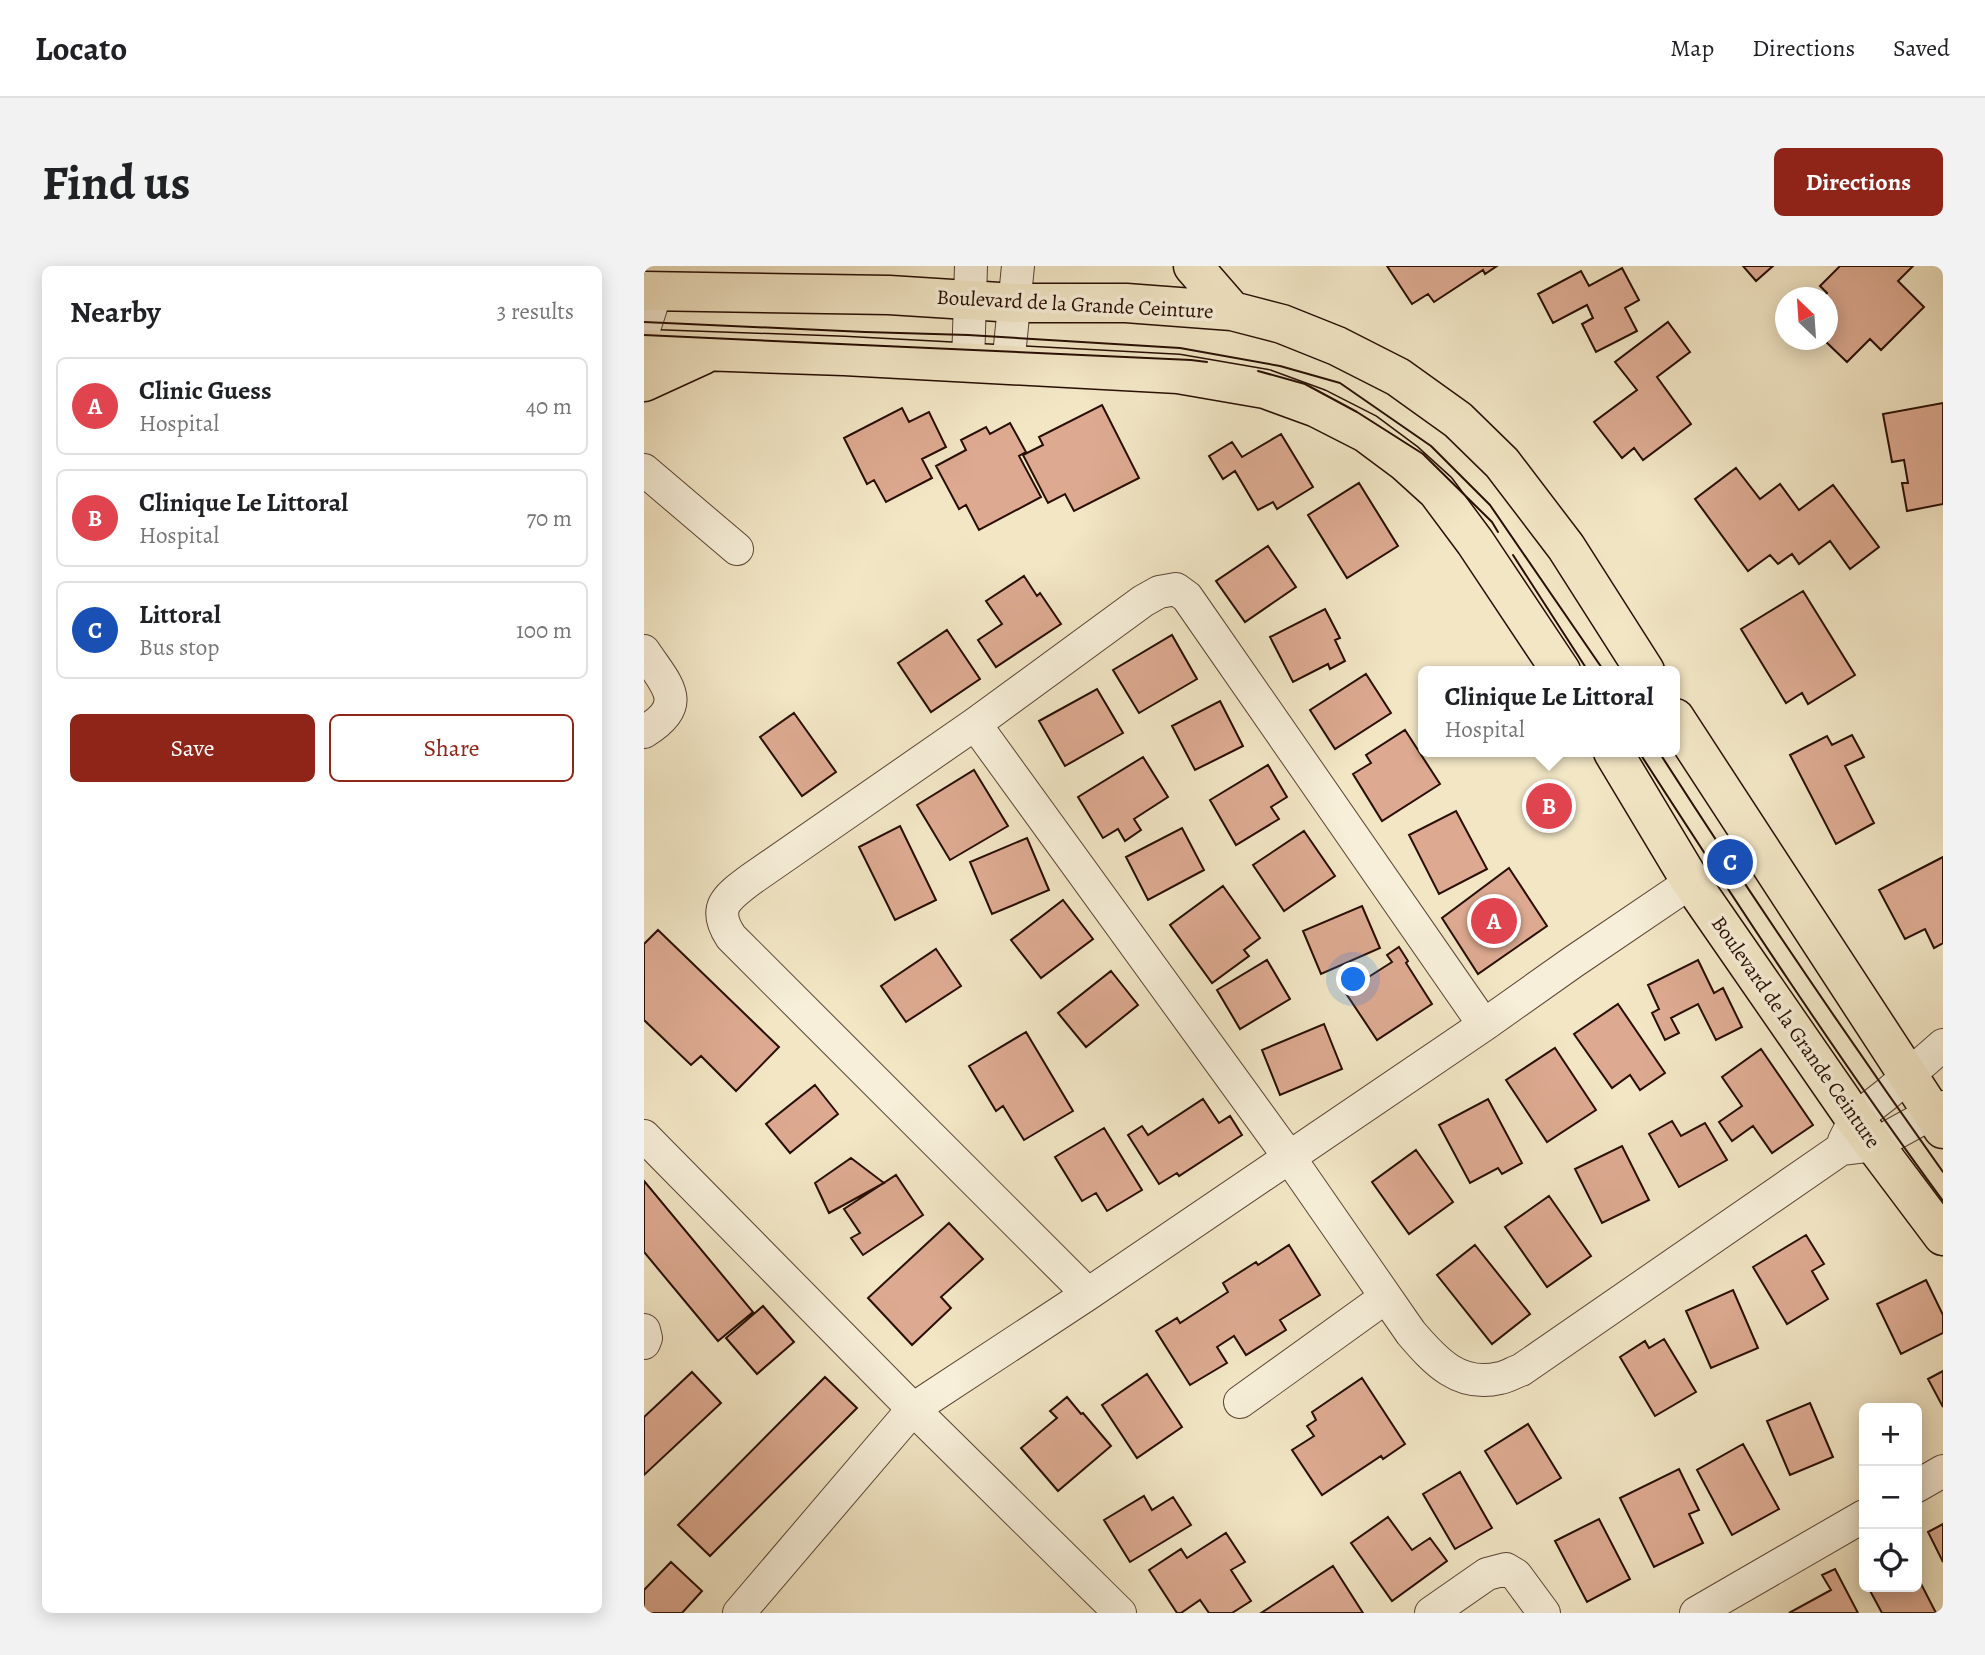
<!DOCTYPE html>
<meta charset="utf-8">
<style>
body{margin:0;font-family:Alegreya,serif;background:#f2f2f2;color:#202124}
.controls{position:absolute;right:21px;bottom:21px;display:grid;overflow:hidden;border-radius:10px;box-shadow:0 4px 18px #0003}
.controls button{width:63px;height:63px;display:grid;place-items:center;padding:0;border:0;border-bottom:2px solid #e0e0e0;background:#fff;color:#202124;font:35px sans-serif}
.compass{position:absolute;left:1131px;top:21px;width:63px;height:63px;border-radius:50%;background:#fff;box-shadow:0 4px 18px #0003;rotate:335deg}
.you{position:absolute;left:710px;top:714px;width:24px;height:24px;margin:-18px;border:5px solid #fff;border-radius:50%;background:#1a73e8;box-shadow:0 0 0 10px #1a73e833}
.badge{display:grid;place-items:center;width:46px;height:46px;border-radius:50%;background:#8f2418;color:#fff;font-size:23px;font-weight:700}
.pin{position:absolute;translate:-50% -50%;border:4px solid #fff;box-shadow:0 2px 7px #0006}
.popup{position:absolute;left:774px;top:400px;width:262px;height:91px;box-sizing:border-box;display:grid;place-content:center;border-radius:10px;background:#fff;filter:drop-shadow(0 2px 5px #0005);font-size:23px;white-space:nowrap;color:#757577}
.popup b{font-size:26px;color:#202124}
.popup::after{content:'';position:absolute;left:50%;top:100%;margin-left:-14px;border:14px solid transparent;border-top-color:#fff}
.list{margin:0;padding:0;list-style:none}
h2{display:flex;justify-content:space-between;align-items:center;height:91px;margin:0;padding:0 28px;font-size:30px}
h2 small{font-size:23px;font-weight:400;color:#757577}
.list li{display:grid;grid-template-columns:46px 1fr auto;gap:21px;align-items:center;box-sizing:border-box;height:98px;margin:0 14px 14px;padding:0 14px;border:2px solid #e0e0e0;border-radius:10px}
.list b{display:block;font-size:26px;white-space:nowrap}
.list p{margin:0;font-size:23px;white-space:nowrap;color:#757577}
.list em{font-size:23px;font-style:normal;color:#757577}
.actions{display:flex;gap:14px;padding:21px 28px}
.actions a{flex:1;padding:16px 0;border:2px solid #8f2418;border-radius:10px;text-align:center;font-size:24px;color:#8f2418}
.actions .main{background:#8f2418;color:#fff}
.icon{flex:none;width:38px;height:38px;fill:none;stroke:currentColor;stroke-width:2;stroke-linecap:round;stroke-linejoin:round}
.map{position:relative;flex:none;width:1299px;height:1347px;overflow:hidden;border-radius:10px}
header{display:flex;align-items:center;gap:42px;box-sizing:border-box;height:98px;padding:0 35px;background:#fff;border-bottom:2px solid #e0e0e0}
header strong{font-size:33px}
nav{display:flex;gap:38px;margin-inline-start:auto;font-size:24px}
.intro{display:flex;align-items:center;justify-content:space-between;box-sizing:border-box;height:168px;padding:0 42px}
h1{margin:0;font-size:49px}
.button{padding:18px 32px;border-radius:10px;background:#8f2418;color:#fff;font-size:24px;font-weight:700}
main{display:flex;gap:42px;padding:0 42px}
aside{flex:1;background:#fff;border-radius:10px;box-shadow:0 4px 18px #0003}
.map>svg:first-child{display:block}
.building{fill:#ddaa91;stroke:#280e03;stroke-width:2}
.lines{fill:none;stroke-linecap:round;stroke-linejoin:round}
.minor-casing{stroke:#5a4434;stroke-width:34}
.major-casing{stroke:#280e03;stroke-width:41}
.minor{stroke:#f7efd9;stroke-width:32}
.major{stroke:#f2e6c5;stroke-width:38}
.tram{stroke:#280e03;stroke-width:2}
.labels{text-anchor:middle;stroke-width:7;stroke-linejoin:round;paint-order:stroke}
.street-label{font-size:21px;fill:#280e03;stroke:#f7efd9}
</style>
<header>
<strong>Locato</strong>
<nav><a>Map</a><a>Directions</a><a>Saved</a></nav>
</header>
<div class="intro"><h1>Find us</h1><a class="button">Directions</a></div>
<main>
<aside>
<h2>Nearby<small>3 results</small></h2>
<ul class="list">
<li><span class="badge" style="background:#e0444e">A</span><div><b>Clinic Guess</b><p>Hospital</p></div><em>40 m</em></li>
<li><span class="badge" style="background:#e0444e">B</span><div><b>Clinique Le Littoral</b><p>Hospital</p></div><em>70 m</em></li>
<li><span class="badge" style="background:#1a4fb4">C</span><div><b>Littoral</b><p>Bus stop</p></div><em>100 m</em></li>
</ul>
<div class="actions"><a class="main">Save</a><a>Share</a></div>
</aside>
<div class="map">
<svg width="1299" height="1347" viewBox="0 0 1299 1347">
<rect width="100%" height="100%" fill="#f2e6c5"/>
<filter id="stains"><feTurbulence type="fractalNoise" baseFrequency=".00286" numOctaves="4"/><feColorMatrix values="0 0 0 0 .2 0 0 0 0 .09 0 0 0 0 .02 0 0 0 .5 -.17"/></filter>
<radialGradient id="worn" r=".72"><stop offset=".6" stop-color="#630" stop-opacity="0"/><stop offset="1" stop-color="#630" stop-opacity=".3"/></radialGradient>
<!-- building -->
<path class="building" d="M743,0H853L841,8L839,4L790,36L784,28L768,38Z
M1099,0H1129L1112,15Z
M1196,0H1269L1254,15L1280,41L1237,84L1226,73L1203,96L1180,74H1184V61L1187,58L1184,55V32H1178L1183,27L1176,20Z
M978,2L995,34L981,42L993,65L952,86L938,58L949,52L943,39L909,57L894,28L937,5L945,20Z
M1024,56L1046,86L1013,111L1047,158L999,194L990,182L978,192L950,156L993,124L971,96Z
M1299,137V238L1263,245L1258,217H1264L1260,194L1248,196L1239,148Z
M458,139L495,212L430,245L421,228L404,237L379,189L399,179L395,171Z
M258,142L265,156L285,146L302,181L278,193L288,212L242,236L230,214L223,218L200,172Z
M366,157L382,186L375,190L397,231L335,264L322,239L315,243L292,200L322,184L317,174L342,161L346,168Z
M637,168L669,221L633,243L629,236L614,244L591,205L579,213L565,190L588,176L598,191Z
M1092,202L1116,233L1136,218L1155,244L1189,219L1235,281L1206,303L1186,275L1155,298L1148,288L1134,298L1126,289L1104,305L1051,233Z
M715,217L754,280L703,312L664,249Z
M624,280L652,321L601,356L572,315Z
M380,310L393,330L396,327L417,358L352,401L334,374L358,358L342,335Z
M1159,325L1211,409L1164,438L1158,427L1142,437L1097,363Z
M681,343L696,372L691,374L701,395L686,403L684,398L649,416L626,371Z
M303,364L336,413L287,446L254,397Z
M528,369L553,413L495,447L469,404Z
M722,408L747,447L691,483L666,444Z
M453,423L479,467L421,500L395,455Z
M576,435L599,480L551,504L528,460Z
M150,447L192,506L158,530L116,471Z
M761,464L796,518L738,555L709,508L727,497L722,489Z
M1208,469L1220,491L1201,500L1230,557L1192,578L1146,489L1183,470L1188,479Z
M499,491L524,531L490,553L497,564L481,575L474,563L459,572L434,531Z
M624,499L643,531L627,541L635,553L592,579L566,534Z
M330,504L364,560L306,594L273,539Z
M812,545L843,603L795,628L765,569Z
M256,560L292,634L251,654L215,581Z
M538,562L560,604L504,634L482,591Z
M660,565L691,610L640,645L609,599Z
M383,572L405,624L348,648L326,596Z
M1299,591V677L1290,682L1281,663L1261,673L1235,624Z
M865,602L903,660L834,708L798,652Z
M579,620L616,672L600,684L605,690L568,717L526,659Z
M419,634L449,673L397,712L367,674Z
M718,640L736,682L677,708L659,665Z
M14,664L135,781L92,825L57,790L47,799L0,754V678Z
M755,681L764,695L762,697L788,738L733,774L701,726L748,696L743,689Z
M292,683L317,720L262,756L237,720Z
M623,694L646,733L596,763L573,724Z
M1054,694L1070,727L1079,722L1098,761L1072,774L1054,738L1027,752L1035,767L1021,774L1008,747L1015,743L1004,719Z
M467,705L494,739L442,781L414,747Z
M974,738L1021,807L996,824L986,809L968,822L930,768Z
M680,758L698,803L636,829L618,784Z
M382,766L429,845L380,874L359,840L352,845L325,800Z
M911,782L952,844L903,876L862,814Z
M1117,783L1169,859L1128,887L1109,860L1088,875L1075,856L1098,840L1078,811Z
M171,819L194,848L146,887L122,858Z
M559,833L575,857L586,850L598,869L535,910L533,907L515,918L484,869L498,860L504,869Z
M844,833L878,897L858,908L854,902L826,917L795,859Z
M1028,855L1037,870L1061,857L1083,894L1035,921L1005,868Z
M460,862L498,924L463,945L452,927L438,935L411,891Z
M978,880L1005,934L958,957L931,903Z
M772,884L809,936L765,968L728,916Z
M207,892L240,917L185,947L171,917Z
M252,909L279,949L219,989L207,972L216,967L200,943Z
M0,915L109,1046L74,1075L0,986Z
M905,930L947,990L903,1021L861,961Z
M305,957L339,993L297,1031L307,1042L268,1079L224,1032Z
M1162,969L1180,998L1168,1005L1184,1033L1143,1058L1109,1001Z
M645,979L676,1029L636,1054L642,1064L602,1089L590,1070L573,1081L583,1097L546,1119L512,1065L533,1052L536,1057L584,1026L579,1017L612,996L614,999Z
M831,979L886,1048L848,1078L793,1009Z
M1282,1014L1299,1049V1067L1257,1088L1233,1038Z
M1089,1024L1114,1082L1067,1102L1042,1045Z
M119,1040L150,1076L113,1108L82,1072Z
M1020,1073L1052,1126L1011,1150L976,1091L1001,1075L1005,1082Z
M1299,1105V1141L1284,1113Z
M48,1106L77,1137L0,1209V1151Z
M503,1108L538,1161L493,1192L458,1139Z
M181,1111L213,1142L66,1290L34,1259Z
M718,1112L761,1178L739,1193L737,1190L678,1229L648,1184L670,1170L663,1160L672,1154L668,1146Z
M423,1131L437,1148L439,1147L467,1180L414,1225L377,1182L413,1152L406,1145Z
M1166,1137L1189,1191L1146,1209L1123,1155Z
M884,1158L917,1212L873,1238L841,1185Z
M1099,1178L1135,1243L1088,1269L1053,1204Z
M1035,1203L1055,1244L1045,1248L1059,1277L1010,1301L976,1232Z
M816,1206L848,1262L811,1283L779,1228Z
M500,1230L508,1244L529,1231L547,1259L486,1296L460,1254Z
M744,1251L768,1284L786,1272L803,1295L748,1335L707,1277Z
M955,1253L986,1313L943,1336L911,1275Z
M1299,1258V1296L1284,1266Z
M582,1267L601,1296L587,1304L607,1335L588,1347H565L556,1334L537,1347H533L505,1304L537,1283L543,1292Z
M27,1296L58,1325L38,1347H0V1324Z
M689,1300L719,1347H617Z
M1191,1303L1214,1347H1145L1187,1324L1178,1309Z
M1273,1310L1292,1347H1238L1224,1321H1273Z"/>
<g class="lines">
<!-- minor casing -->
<g class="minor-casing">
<path id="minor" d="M0,63L12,26
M324,98L327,0
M364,100L374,0
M0,204L93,283
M0,385C23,420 46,438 0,466
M331,458L645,891L767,1067C791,1095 815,1122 856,1112C863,1111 870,1106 877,1104L1197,883L1230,879L1299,841
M0,870L269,1143L476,1347
M1200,875L1211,853L1243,828L1299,779
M444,1028L87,671C68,642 82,632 106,614L331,458L499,335L515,326L532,323L543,331L840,759
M0,1064L2,1072L0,1077
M596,1136L742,1031
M1273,1220L1299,1205
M95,1347L269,1143L444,1028L840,759L929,696L1047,616
M787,1347L843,1308L862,1303L872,1309L900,1347
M1052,1347L1220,1250"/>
</g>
<!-- major casing -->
<g class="major-casing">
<path id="major" d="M549,0L588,45
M0,25L245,29L371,37H482L588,45L638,58L693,80L754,111L814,154L858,197L922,281L1001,405
M0,83L200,90L534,108L621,123L673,142L722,167L761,196L793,225L831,276L917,405
M0,116L59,89
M1031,452L1299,863
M969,486L1047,616L1211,853L1299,970"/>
</g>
<!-- minor -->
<use href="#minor" class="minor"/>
<!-- major -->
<use href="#major" class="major"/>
<!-- tram -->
<path class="tram" d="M0,56L221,66L324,69L536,82L636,100L696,117L787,180L846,239L960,405
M0,69C182,76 364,87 547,94L563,96
M614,105L661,118L713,146L779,188L848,256L854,266
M869,289L944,405
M995,486C1093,638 1192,789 1299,935
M1015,486C1106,628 1201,768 1299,906"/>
</g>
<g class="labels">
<!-- street labels -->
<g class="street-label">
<text transform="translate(431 38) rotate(3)" y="7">Boulevard de la Grande Ceinture</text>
<text transform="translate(1152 766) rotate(55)" y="7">Boulevard de la Grande Ceinture</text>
</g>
</g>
<rect width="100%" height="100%" filter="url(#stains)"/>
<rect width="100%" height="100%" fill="url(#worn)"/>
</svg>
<div class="controls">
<button>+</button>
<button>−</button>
<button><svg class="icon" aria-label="locate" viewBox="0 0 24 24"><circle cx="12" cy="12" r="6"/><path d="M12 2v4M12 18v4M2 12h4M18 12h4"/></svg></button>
</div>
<svg class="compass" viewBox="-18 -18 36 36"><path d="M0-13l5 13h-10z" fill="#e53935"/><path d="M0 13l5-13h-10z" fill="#757577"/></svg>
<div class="you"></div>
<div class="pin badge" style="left:850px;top:655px;background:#e0444e">A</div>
<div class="pin badge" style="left:905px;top:540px;background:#e0444e">B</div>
<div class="popup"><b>Clinique Le Littoral</b>Hospital</div>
<div class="pin badge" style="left:1086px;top:596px;background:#1a4fb4">C</div>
</div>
</main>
